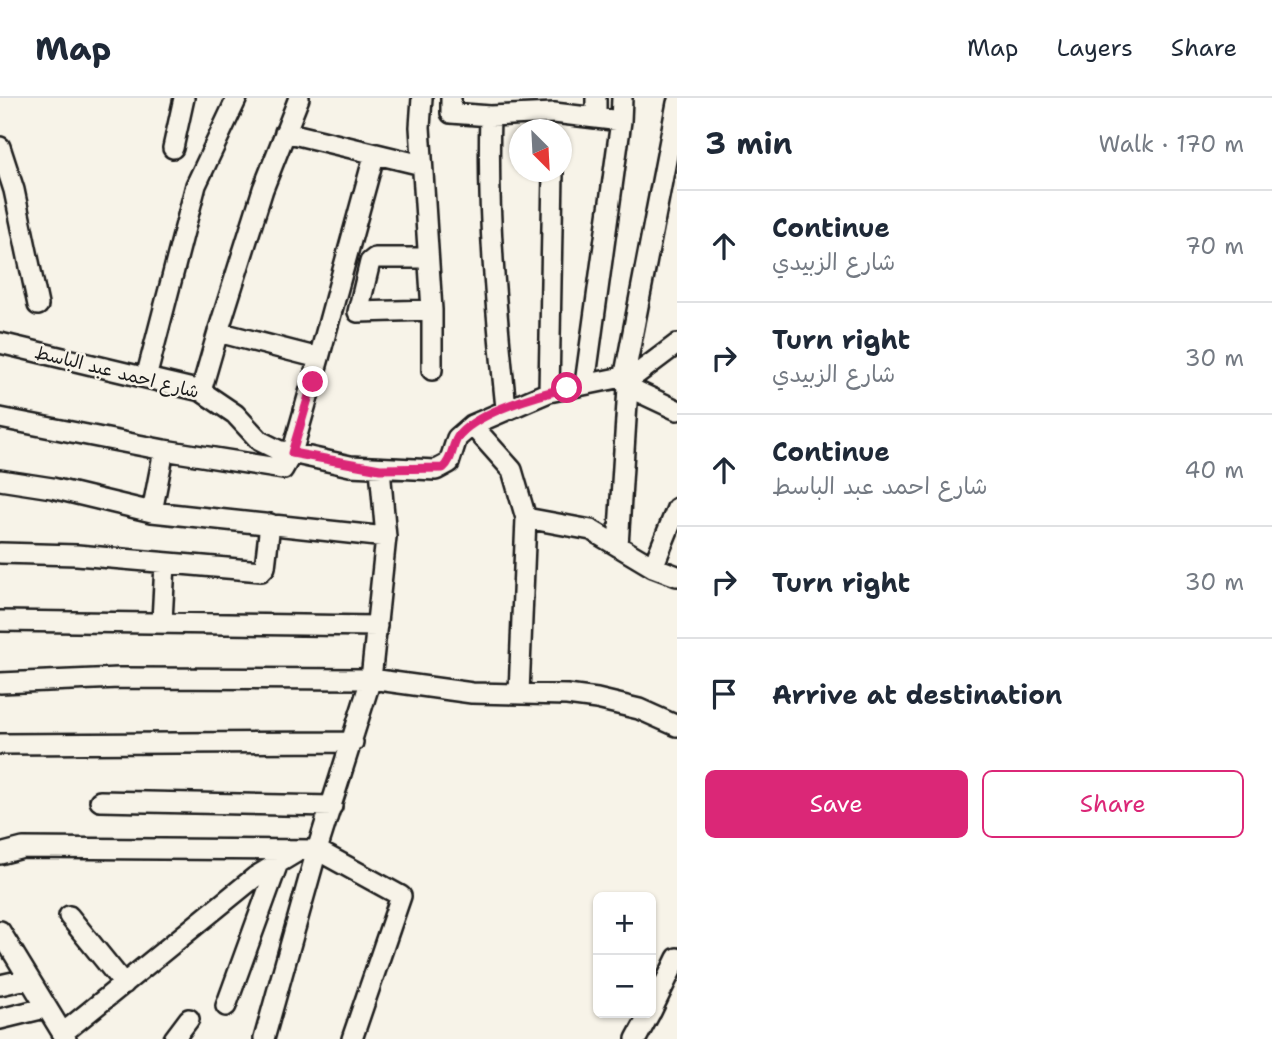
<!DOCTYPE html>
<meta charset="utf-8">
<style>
body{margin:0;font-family:"Shantell Sans","Playpen Sans Arabic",sans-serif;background:#f6f6f7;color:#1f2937}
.controls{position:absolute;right:21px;bottom:21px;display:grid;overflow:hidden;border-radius:10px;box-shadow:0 2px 5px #0004}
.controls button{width:63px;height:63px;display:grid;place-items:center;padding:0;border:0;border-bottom:2px solid #e0e1e3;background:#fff;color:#1f2937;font:35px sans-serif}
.compass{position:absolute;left:509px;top:21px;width:63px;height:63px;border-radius:50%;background:#fff;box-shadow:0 2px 5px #0004;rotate:156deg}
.stop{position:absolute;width:21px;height:21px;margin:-16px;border:5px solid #db2777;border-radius:50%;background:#fff}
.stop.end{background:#db2777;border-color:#fff;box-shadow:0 2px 7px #0008}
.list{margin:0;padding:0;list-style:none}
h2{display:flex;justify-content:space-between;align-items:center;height:91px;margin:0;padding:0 28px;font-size:30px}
h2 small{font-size:23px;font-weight:400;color:#747a83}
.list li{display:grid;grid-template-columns:46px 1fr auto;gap:21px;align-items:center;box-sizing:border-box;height:112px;padding:0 28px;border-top:2px solid #e0e1e3}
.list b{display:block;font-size:26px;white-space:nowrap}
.list p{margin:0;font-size:23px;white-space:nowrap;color:#747a83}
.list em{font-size:23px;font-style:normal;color:#747a83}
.actions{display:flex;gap:14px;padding:21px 28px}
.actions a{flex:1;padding:16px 0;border:2px solid #db2777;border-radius:10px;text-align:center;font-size:24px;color:#db2777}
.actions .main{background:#db2777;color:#fff}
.icon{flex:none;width:38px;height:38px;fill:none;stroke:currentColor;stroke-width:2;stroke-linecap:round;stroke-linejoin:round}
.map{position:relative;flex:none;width:677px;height:941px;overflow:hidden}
header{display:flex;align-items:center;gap:42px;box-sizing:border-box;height:98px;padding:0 35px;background:#fff;border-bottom:2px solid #e0e1e3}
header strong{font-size:33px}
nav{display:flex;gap:38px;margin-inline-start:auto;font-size:24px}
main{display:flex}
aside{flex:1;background:#fff}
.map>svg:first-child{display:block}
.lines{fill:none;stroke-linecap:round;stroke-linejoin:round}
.minor-casing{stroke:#1c1c1c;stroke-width:24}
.minor{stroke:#f7f3e8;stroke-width:19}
.route{stroke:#db2777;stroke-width:9}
.labels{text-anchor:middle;stroke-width:5;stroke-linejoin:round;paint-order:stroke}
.street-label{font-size:18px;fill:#1c1c1c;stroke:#f7f3e8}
</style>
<header>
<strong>Map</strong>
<nav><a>Map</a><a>Layers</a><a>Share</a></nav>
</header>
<main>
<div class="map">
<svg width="677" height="941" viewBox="0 0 677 941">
<rect width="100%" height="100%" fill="#f7f3e8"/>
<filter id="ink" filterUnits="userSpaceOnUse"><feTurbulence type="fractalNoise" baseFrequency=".0143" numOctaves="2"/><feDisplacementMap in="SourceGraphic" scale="14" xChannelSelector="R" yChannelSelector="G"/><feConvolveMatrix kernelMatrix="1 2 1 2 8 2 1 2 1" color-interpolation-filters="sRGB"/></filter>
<g filter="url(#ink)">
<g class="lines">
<!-- minor casing -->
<g class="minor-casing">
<path id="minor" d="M299,0L263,91L218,234L319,260
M422,0L420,29L432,212V272
M451,0V15L490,18
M596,0V19
M621,23L622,0
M285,34L422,67
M0,49L14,92L38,207
M173,50L184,0
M427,160H375L370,164L358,214L432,212
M0,245L201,293L235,316L260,343L278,352L350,368L436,372L449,365L457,340L472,327L549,294L637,276L677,246
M146,280L196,87L237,0
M628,289L677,312
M201,293L218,234
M549,294L553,74
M506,310C496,212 487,115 490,18L554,15L621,23L585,286
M0,320L164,352L283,371L292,355L319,260L374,58
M472,327L512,372L526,420
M0,382L52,390L152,414L386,439
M152,414L164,352
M618,448L628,289L624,281L677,5
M0,455L77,457L261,473L265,469L270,426
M653,469L677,410
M0,523L377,528
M162,523L165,466
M0,585L119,580L371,581L472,595L567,597L597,601L639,611L677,628
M519,595L526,420L591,432L653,469L677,478
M0,646L353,644
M100,703L332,708
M0,756L23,750L317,752L401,798L352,941
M69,818L124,886
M0,833L66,941
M0,887L27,881
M226,908L278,765
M651,914L677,860
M0,921L45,910
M63,935L255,779L300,752
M174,941L189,921
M264,941L317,752L371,581L386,439L380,371
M636,941L650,915"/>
</g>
<!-- minor -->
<use href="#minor" class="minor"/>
</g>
</g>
<g class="lines" filter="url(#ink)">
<!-- route -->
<path class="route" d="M313,284L292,355L380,371L443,370C454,360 451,346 460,336C481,313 537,297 567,290"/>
</g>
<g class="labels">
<!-- street labels -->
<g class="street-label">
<text transform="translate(117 274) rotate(14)" y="6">شارع احمد عبد الباسط</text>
</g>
</g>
</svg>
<div class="controls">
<button>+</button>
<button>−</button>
</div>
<svg class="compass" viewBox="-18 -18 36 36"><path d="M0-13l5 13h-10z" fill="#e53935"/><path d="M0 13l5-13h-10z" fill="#747a83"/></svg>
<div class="stop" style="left:567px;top:290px"></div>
<div class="stop end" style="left:313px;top:284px"></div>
</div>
<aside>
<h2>3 min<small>Walk · 170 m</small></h2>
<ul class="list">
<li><svg class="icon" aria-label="ahead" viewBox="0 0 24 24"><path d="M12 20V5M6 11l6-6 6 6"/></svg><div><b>Continue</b><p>شارع الزبيدي</p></div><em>70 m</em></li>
<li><svg class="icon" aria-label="right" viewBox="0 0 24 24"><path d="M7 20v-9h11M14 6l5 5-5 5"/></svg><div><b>Turn right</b><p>شارع الزبيدي</p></div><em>30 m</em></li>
<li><svg class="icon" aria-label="ahead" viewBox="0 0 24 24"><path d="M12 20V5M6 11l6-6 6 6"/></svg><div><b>Continue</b><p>شارع احمد عبد الباسط</p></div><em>40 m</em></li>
<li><svg class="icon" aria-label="right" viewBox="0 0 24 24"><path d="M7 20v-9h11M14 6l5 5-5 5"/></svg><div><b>Turn right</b></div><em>30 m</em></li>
<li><svg class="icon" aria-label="arrive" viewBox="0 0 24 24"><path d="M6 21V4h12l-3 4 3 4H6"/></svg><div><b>Arrive at destination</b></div></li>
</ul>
<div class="actions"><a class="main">Save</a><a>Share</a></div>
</aside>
</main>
